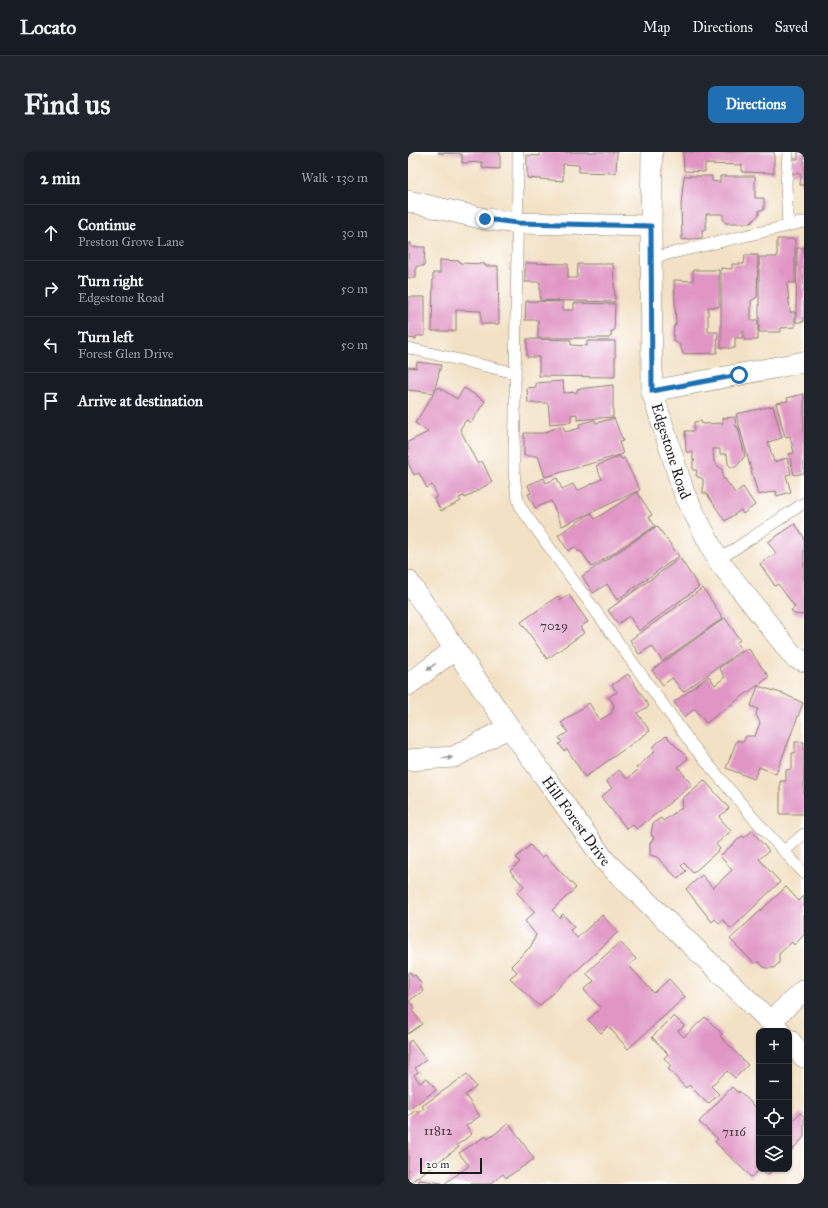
<!DOCTYPE html>
<meta charset="utf-8">
<style>
body{margin:0;font-family:"IM FELL Great Primer",serif;background:#20242c;color:#f1f3f6}
.controls{position:absolute;right:12px;bottom:12px;display:grid;overflow:hidden;border-radius:8px;box-shadow:0 1px 3px #0004}
.controls button{width:36px;height:36px;display:grid;place-items:center;padding:0;border:0;border-bottom:1px solid #363941;background:#171b24;color:#f1f3f6;font:20px sans-serif}
.scale{position:absolute;left:12px;bottom:10px;width:62px;box-sizing:border-box;padding-left:4px;border:2px solid #1c1c1c;border-top:0;font-size:11px;line-height:14px;white-space:nowrap;color:#1c1c1c;-webkit-text-stroke:3px #fff;paint-order:stroke}
.stop{position:absolute;width:12px;height:12px;margin:-9px;border:3px solid #1f6fb2;border-radius:50%;background:#fff}
.stop.end{background:#1f6fb2;border-color:#fff;box-shadow:0 1px 4px #0008}
.list{margin:0;padding:0;list-style:none}
h2{display:flex;justify-content:space-between;align-items:center;height:52px;margin:0;padding:0 16px;font-size:17px}
h2 small{font-size:13px;font-weight:400;color:#9ea1a6}
.list li{display:grid;grid-template-columns:26px 1fr auto;gap:12px;align-items:center;box-sizing:border-box;height:56px;padding:0 16px;border-top:1px solid #363941}
.list b{display:block;font-size:15px;white-space:nowrap}
.list p{margin:0;font-size:13px;white-space:nowrap;color:#9ea1a6}
.list em{font-size:13px;font-style:normal;color:#9ea1a6}
.icon{flex:none;width:22px;height:22px;fill:none;stroke:currentColor;stroke-width:2;stroke-linecap:round;stroke-linejoin:round}
.map{position:relative;flex:none;width:396px;height:1032px;overflow:hidden;border-radius:8px}
header{display:flex;align-items:center;gap:24px;box-sizing:border-box;height:56px;padding:0 20px;background:#171b24;border-bottom:1px solid #363941}
header strong{font-size:19px}
nav{display:flex;gap:22px;margin-inline-start:auto;font-size:14px}
.intro{display:flex;align-items:center;justify-content:space-between;box-sizing:border-box;height:96px;padding:0 24px}
h1{margin:0;font-size:28px}
.button{padding:10px 18px;border-radius:8px;background:#1f6fb2;color:#fff;font-size:14px;font-weight:700}
main{display:flex;gap:24px;padding:0 24px}
aside{flex:1;background:#171b24;border-radius:8px;box-shadow:0 1px 3px #0004}
.map>svg:first-child{display:block}
.building{fill:#e095c5}
.lines{fill:none;stroke-linecap:round;stroke-linejoin:round}
.service-casing{stroke:#887e70;stroke-width:12}
.minor-casing{stroke:#887e70;stroke-width:22}
.service{stroke:#fff;stroke-width:11}
.minor{stroke:#fff;stroke-width:21}
.oneway{fill:#999}
.route{stroke:#1f6fb2;stroke-width:5}
.labels{text-anchor:middle;stroke-width:3;stroke-linejoin:round;paint-order:stroke}
.number-label{font-size:13px;fill:#4d3a46}
.street-label{font-size:15px;fill:#1c1c1c;stroke:#fff}
</style>
<header>
<strong>Locato</strong>
<nav><a>Map</a><a>Directions</a><a>Saved</a></nav>
</header>
<div class="intro"><h1>Find us</h1><a class="button">Directions</a></div>
<main>
<aside>
<h2>2 min<small>Walk · 130 m</small></h2>
<ul class="list">
<li><svg class="icon" aria-label="ahead" viewBox="0 0 24 24"><path d="M12 20V5M6 11l6-6 6 6"/></svg><div><b>Continue</b><p>Preston Grove Lane</p></div><em>30 m</em></li>
<li><svg class="icon" aria-label="right" viewBox="0 0 24 24"><path d="M7 20v-9h11M14 6l5 5-5 5"/></svg><div><b>Turn right</b><p>Edgestone Road</p></div><em>50 m</em></li>
<li><svg class="icon" aria-label="left" viewBox="0 0 24 24"><path d="M17 20v-9H6M10 6l-5 5 5 5"/></svg><div><b>Turn left</b><p>Forest Glen Drive</p></div><em>50 m</em></li>
<li><svg class="icon" aria-label="arrive" viewBox="0 0 24 24"><path d="M6 21V4h12l-3 4 3 4H6"/></svg><div><b>Arrive at destination</b></div></li>
</ul>
</aside>
<div class="map">
<svg width="396" height="1032" viewBox="0 0 396 1032">
<rect width="100%" height="100%" fill="#fff"/>
<filter id="ink" filterUnits="userSpaceOnUse"><feTurbulence type="fractalNoise" baseFrequency=".025" numOctaves="2"/><feDisplacementMap in="SourceGraphic" scale="8" xChannelSelector="R" yChannelSelector="G"/><feConvolveMatrix kernelMatrix="1 2 1 2 8 2 1 2 1" color-interpolation-filters="sRGB"/></filter>
<filter id="wash" filterUnits="userSpaceOnUse"><feTurbulence type="fractalNoise" baseFrequency=".012" numOctaves="4" result="noise"/><feDisplacementMap in="SourceGraphic" scale="16" xChannelSelector="R" yChannelSelector="G"/><feGaussianBlur stdDeviation="0.9" result="paint"/><feColorMatrix in="noise" values="0 0 0 0 0 0 0 0 0 0 0 0 0 0 0 0 0 1.4 0 .05"/><feComposite in="paint" operator="in"/></filter>
<g filter="url(#wash)">
<rect width="100%" height="100%" fill="#f3e1c5"/>
<g id="blocks">
<!-- building -->
<path class="building" d="M30,0H92V17L74,16V10L54,11V2L30,1Z
M132,0H209L208,21L171,20V13L155,12V29L119,26V3L132,4Z
M275,0H366V21L334,20V13L297,12V20L276,19Z
M390,0H396V33H392L393,22L384,21V7H390Z
M276,24H304V29L312,30V24H347V46H356V58H351V62L343,71H318L315,67V62H298V78H294V86L274,88L273,53Z
M369,87H387V131H379L382,160H387V175L373,176V180H351V105H369Z
M0,91H3V95H17L16,114H8V126H0Z
M389,96H396V170H388Z
M337,103H350L349,145L343,149V168H350V188H336V179H334V186H327V196H313V116L324,117V112H336Z
M32,108L52,109V111L77,112V114H90L91,172H73V159L48,158V179H24L25,121H32Z
M117,111L160,112V126H169L170,112H205L207,150L132,148V130H117Z
M285,118H311V155H300V180H310L309,201L275,202L272,193L265,188L266,173H268L266,128L285,129Z
M0,145H17V184H8V187L0,186Z
M118,149L155,150V158H166V151L207,152L206,179H203V184L201,186H130V168H117Z
M119,187L163,188V193L179,194V189H207V225L131,224V205H119Z
M9,210L33,213L26,241L0,238V215L8,216Z
M155,229L156,241L169,240V237L205,233V265L169,268V262L163,263V270L142,272L140,251H120L119,236L128,235V231Z
M30,235L49,247L56,236L77,249L63,271L58,268L52,277L69,311L74,309L84,330L57,346L56,344L51,346L53,349L33,359L26,346L30,345L24,333L19,336L11,321L6,323L0,311V306L2,305L0,302V290L20,280L7,271Z
M396,242V321L386,323L381,302L386,301L382,284L377,285L368,251L380,249L379,246Z
M365,254L374,286L360,290L366,310L379,306L383,322L378,323L383,340L369,344L368,339L350,343L328,262Z
M327,265L328,275H330L337,304L328,315H323L320,312L319,302H312V297H305L306,311L314,317L315,327H317L327,341L335,335L347,353L335,362L333,358L317,369L298,341H295V327L288,324L289,318H285V309L287,308H285V300H278L277,279H286V270L293,269L294,272L315,271V266Z
M206,266L215,289L211,290L215,302L137,325L130,304H116V281H135L155,273L157,280L172,276L171,272L187,268L188,271Z
M212,304L213,307L216,306L232,338L154,374L143,349L127,356L120,342L123,341L120,333L136,326L138,331L149,326L154,337L165,332L169,339L194,327L188,314Z
M229,340L244,363L241,365L247,374L184,415L173,399L171,400L167,395L160,399L150,383L183,361L187,367Z
M387,372L396,385V463L386,462L383,458L387,455L370,432L367,434L352,412L368,401L360,390Z
M249,374L271,404L209,448L199,432L185,441L174,424Z
M272,406L291,435L231,479L221,464L210,472L200,458Z
M295,436L315,466L254,509L244,494L231,502L222,488Z
M161,443L180,470L172,475L176,481L139,507L113,470L150,444L153,448Z
M317,466L332,488L328,491L334,498L275,540L264,526L255,533L244,518Z
M340,496L361,525L298,571L287,557L276,565L266,550L301,524L307,533L317,525L311,516Z
M220,522L241,554L229,561L242,579L177,625L159,597L156,599L151,592L154,590L151,586L160,580L153,571L181,551L192,568L204,561L206,553L201,545L209,540L204,533Z
M350,534L376,542L395,551L368,622L351,615L346,627L318,616L329,588L335,590L338,584H347L352,571L348,562L350,557L343,554Z
M258,584L280,606L270,615L284,633L229,677L225,673L219,677L193,645L204,636L198,629L211,618L219,627L230,618L228,616L247,599L244,595Z
M387,590H396V662H372V629H378V618L384,617V601H387Z
M296,628L321,656L311,665L323,679L308,692L312,697L285,721L276,711L273,714L278,719L270,727L249,705L242,703V691L246,686L243,682L245,671L253,666L255,669L275,655L274,647Z
M344,679L361,699L351,707L372,730L323,777L315,768L311,771L307,767L304,770L278,737L294,723L305,736L324,718L312,704L334,684L336,686Z
M122,693L134,706L137,703L168,736L144,758L151,766L155,762L166,775L162,778L169,786L194,763L210,780L131,854L102,826L109,820L103,814L123,794L128,783L117,769L127,760L109,741L116,734L102,719L112,710L108,706Z
M378,735L391,749L396,744V783L386,793L384,790L371,802V811L366,816H357L350,809L347,812L322,787Z
M212,790L228,807L221,814L246,841L261,827L277,845L220,897L200,874L193,881L180,868L193,856L176,838L186,829L178,821Z
M2,820L5,824L7,823L14,833L12,834L15,839L1,849L7,856L4,858L14,872L0,882V822Z
M266,864L276,874L270,879L276,885L297,865L314,882L312,884L340,913L327,926L319,919L303,934L311,942L300,952L281,933L278,936L260,917L263,914L256,906L260,902L244,885Z
M3,888L18,908L7,916L10,920L6,923L12,931L19,926L28,938L0,958V891Z
M59,922L68,935L57,943L72,964L58,974L64,982L49,993L51,995L0,1032V964L8,958L10,961L16,957L14,954Z
M324,935L330,941L331,939L351,958V1018L343,1025L307,990L310,987L291,970Z
M392,961L396,964V985L381,1001V972Z
M101,971L126,1007L98,1026L95,1022L82,1032H38L37,1031L61,1014L51,1001L78,984L80,987Z
M353,1017H365L360,1023Z
M11,1028L34,1031L35,1032H11Z"/>
</g>
</g>
<g filter="url(#ink)">
<use href="#blocks" fill-opacity="0" stroke="#887e70" stroke-width="1"/>
<g class="lines">
<!-- service casing -->
<g class="service-casing">
<path id="service" d="M110,0C110,87 107,173 107,260C107,289 102,330 113,356L285,594L348,669L396,721
M380,0L378,33L380,73
M243,106L396,70
M0,196L107,221
M310,408L396,351
M376,699L396,682"/>
</g>
<!-- minor casing -->
<g class="minor-casing">
<g id="minor">
<path id="s1" d="M244,0L243,74L244,239L276,341L310,408L386,505L396,509"/>
<path d="M0,49L77,67L110,71L243,74"/>
<path d="M244,239L396,210"/>
<path id="s2" d="M0,429L101,575L197,709L372,879"/>
<path d="M0,533L47,497"/>
<path d="M0,608L46,605L101,575"/>
<path d="M363,869L396,838"/>
<path d="M381,888L396,905"/>
</g>
</g>
<!-- service -->
<use href="#service" class="service"/>
<!-- minor -->
<use href="#minor" class="minor"/>
</g>
<!-- one-way arrows -->
<defs><path id="oneway-solid" d="M-6-.8H1V-3.2L6.5 0L1 3.2V.8H-6Z"/></defs>
<g class="oneway">
<use href="#oneway-solid" transform="translate(23 515) rotate(142)"/>
<use href="#oneway-solid" transform="translate(39 606) rotate(-4)"/>
</g>
</g>
<g class="lines" filter="url(#ink)">
<!-- route -->
<path class="route" d="M77,67L110,71L243,74L244,239L331,223"/>
</g>
<g class="labels">
<!-- number labels -->
<g class="number-label">
<text x="146" y="478">7029</text>
<text x="30" y="983">11812</text>
<text x="326" y="984">7116</text>
</g>
<!-- street labels -->
<g class="street-label">
<text dy="5" stroke="none"><textPath href="#s1" startOffset="302">Edgestone Road</textPath></text>
<text dy="5" stroke="none"><textPath href="#s2" startOffset="293">Hill Forest Drive</textPath></text>
</g>
</g>
</svg>
<div class="controls">
<button>+</button>
<button>−</button>
<button><svg class="icon" aria-label="locate" viewBox="0 0 24 24"><circle cx="12" cy="12" r="6"/><path d="M12 2v4M12 18v4M2 12h4M18 12h4"/></svg></button>
<button><svg class="icon" aria-label="layers" viewBox="0 0 24 24"><path d="M12 4l9 5-9 5-9-5zM3 14l9 5 9-5"/></svg></button>
</div>
<div class="scale">20 m</div>
<div class="stop" style="left:331px;top:223px"></div>
<div class="stop end" style="left:77px;top:67px"></div>
</div>
</main>
